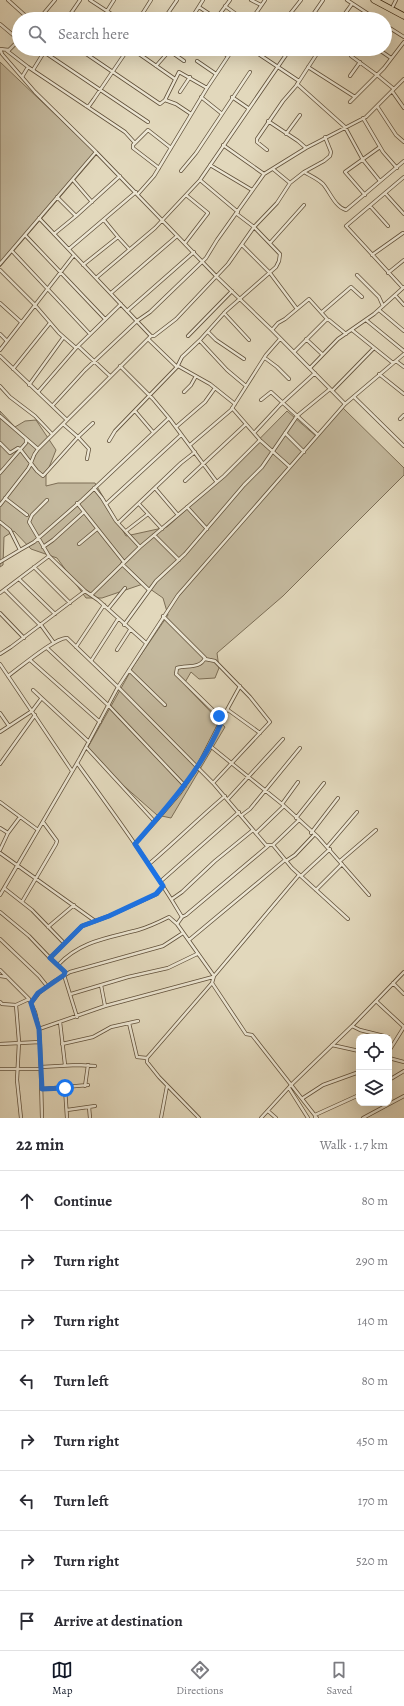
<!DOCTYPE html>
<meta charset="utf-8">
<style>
body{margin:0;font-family:Alegreya,serif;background:#f2f2f3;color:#2b2b33}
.controls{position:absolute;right:12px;bottom:12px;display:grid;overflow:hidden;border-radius:8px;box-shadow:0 4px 16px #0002}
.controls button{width:36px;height:36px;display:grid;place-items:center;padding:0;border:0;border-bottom:1px solid #e1e1e2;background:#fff;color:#2b2b33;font:20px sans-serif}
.stop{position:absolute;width:12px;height:12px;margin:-9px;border:3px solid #1a73e8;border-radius:50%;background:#fff}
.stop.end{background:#1a73e8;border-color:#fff;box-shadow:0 1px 4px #0008}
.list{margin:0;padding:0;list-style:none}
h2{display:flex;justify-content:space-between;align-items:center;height:52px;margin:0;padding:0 16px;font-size:17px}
h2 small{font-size:13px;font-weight:400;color:#7c7c81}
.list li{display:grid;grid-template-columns:26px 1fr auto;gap:12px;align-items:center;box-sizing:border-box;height:60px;padding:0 16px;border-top:1px solid #e1e1e2}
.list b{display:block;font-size:15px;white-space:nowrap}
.list em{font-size:13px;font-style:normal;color:#7c7c81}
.icon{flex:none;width:22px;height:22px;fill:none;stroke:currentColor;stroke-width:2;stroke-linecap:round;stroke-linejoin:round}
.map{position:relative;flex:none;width:404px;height:1118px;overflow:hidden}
.search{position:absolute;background:#fff;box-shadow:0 4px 16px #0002;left:12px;right:12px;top:12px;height:44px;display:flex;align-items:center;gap:10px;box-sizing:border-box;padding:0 14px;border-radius:22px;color:#7c7c81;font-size:15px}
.sheet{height:532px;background:#fff}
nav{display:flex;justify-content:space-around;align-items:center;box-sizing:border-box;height:56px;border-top:1px solid #e1e1e2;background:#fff;font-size:11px;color:#7c7c81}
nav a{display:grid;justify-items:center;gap:2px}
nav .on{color:#111827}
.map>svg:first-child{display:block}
.green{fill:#c4b99e;stroke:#7c6e56}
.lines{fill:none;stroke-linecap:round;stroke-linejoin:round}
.street-casing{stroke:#60503a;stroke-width:4}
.highway-casing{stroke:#34230e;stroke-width:7}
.street{stroke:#ece6d3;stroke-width:2.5}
.highway{stroke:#e2d8bc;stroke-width:5.5}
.route{stroke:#1a73e8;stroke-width:5}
</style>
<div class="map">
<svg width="404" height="1118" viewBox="0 0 404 1118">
<rect width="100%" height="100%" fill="#e2d8bc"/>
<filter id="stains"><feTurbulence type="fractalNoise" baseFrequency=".005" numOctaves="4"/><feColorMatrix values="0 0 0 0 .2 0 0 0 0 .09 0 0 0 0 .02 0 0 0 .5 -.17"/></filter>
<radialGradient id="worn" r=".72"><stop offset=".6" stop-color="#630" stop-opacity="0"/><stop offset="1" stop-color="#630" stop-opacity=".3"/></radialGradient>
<!-- green -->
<path class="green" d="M0,62L97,154L0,267Z
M343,408L404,468V475L283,596L217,653L219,668L215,678L199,679L191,672L184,684L225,727L171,818L157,815L116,779L87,749L134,665L168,615L163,598L143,584L102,598H86L57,558L31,549L14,531L4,537L3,565L0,567V411L15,427L25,421L36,420L56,450L46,475V486L58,483H95L126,536L167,527L221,478L287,411L317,437Z"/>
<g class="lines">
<!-- street casing -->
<g class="street-casing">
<path id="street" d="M8,0L29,19
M90,0L119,19
M251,0L261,5
M347,0L376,19
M225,6L243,19
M393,6L396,0
M199,7L217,19
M107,11L114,0
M39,19L55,0
M67,19L80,0
M139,19L151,0
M164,19L177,0
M191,19L203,0
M216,19L230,0
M252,19L265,0
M286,19L301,0
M310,19L323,0
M341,19L352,4
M0,24L19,40
M385,25L404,37
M79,49L160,104L165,100L179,72L207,88
M116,49L124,54
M132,49L175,79
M167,49L184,61
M218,49L228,56
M378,49L391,58
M6,50L28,67L125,132L135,143
M44,52L148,122
M257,53L299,81
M260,55L264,49
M351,56L377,75L394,89
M197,61L216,74
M156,66L171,49
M308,67L355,97
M33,70L46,49
M350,76L360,62
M22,77L28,67
M297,84L345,127L363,160L380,181
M392,91L404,108
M180,92L190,77
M201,97L221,113
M232,97L248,108
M165,100L176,104L191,114
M350,102L384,68L404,42
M86,106H89L94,99L128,49
M377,106L396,135L404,142
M363,118L383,152L397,168
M268,121L298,141L306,148
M286,134L300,115
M223,145L264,174
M267,150L257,142V139L283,101L296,86L320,49
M96,152L217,277L272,330L345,404
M210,165L252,190
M159,168L133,148V145L148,130L171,148
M273,169L290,183
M181,171L196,153L250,72
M304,172C311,176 318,179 323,184C330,192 335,207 346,210L404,161
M73,180L92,202
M200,180L238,212
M385,193L404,214
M138,194L154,176L207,88L233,49
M365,195L345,172L380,147
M57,197L76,216L120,176
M370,206L388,226
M54,234L76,216
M25,235L105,319
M118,237L129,249
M185,243L208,213L186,195
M270,243L304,205
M242,245L270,273L297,309
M69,249L136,192
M12,251L90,334
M372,255L403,233
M0,264L96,152L35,92L2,54L0,49L9,50L19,40
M83,265L118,237L104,220
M0,270L34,304L59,333L76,348
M388,273L404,260
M357,275L379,297L383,306
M96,278L155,228L200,180L290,49
M403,288L346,226L404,177
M111,293L177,236
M395,295L404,305
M0,303L21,322
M379,310L404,331
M127,311L194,252
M322,312L351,287L362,297
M224,313L249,340
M366,320L404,351
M272,330L278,323L285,319L309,299L328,320
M352,330L393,363
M208,332L216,340L244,359
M0,334L7,341
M151,336H154L176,319L228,264L254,227L277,203L290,183L304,172L324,161L330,156L331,152L325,137
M188,336L232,291
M148,339L177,367
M306,339L322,354
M200,341L227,370L246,386
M78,346L110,376
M0,350L74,255
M294,352L326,320H329L346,334
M0,356L67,420
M265,358L277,367L289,379
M396,361L404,367
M178,366L210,384L235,404
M310,368L338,339L374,314L404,287
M13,369L50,323
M379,374L404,394
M29,385L63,338
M0,386L10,397L35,416L52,434
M332,391L374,348
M38,392L76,348L121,304
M184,392L191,385L196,376
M354,397L404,446
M261,400L271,392L318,435
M53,405L85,370L137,321L150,312L206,258L217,240L264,174L306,148L366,117L404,79
M232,408L260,440
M135,411L153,432
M0,416L38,449
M169,418L216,481
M400,419L404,415
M176,427L205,402L215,388
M254,433L280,405L315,373
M285,433L304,452
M109,441L115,431L177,367L182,357L200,340L226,311L276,267L279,261L280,254L254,227L237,214
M0,443L10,453L18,448L20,449L37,471L43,476L78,437L63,424
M190,445L231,410L266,355L280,339
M87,459L89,449L78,437L93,423
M0,473L26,443V439
M185,481L246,424
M94,488L102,498L116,521L140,547
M155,488L178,515
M5,498L27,515
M47,500L32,515L29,522L49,556L85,591L98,600L146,643
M77,503L124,562
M106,504L181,435
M139,504L162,529
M0,505L28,469C33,462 31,457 38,449L151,336L39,218
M187,507L207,529
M0,522L10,530L20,550L0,562
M118,523L181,463L195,452
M126,531L148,514
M154,535L179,560
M79,544L97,529
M43,547L53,540L84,512
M20,550L34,542L82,500L169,418L153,399L120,366
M122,564L149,590
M34,567L70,603
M19,579L55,614
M5,590L40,625
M0,593L49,556
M91,595L140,547L224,476L259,441H261L290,467
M108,609L125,588
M0,613L24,638
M41,625L54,643
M124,625L156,581L185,554L244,485L262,467L297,416L330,389
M76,647L104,605
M47,648L109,706L185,786
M117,650L130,630
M0,654L11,647L85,591
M205,659L215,661L250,697L270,722L213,783
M30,660L100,722
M91,661L118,619
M0,664L72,771
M129,670L165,705
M8,676C18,669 57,636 67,638L118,687L213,783L266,845H273L292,868L348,919
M33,690L89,742
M228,710L260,733
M0,713L9,726
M222,719L240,686
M0,732L32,711L41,699
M209,745L282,804L318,837L369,895
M86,747L155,822L179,794L197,768L222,719L176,674L177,668C187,665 200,669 205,658L163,616
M77,763C114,814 150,863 182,917L177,924L214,976
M0,764L35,715
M228,799L283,739
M0,802L38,830
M282,804L298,782
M242,815L250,809L300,748
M296,818L324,783
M0,828L8,833
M256,833L284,806
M311,833L338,798
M135,844L155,822
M273,845L299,820
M327,847L357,812
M0,850L8,833L20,817
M0,853L95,921
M286,861L295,855L314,835
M340,861L376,830
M149,864C175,842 199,818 225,796
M299,875L214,976L212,983L246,1034L252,1035L317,1118
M301,876L330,849
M161,881L239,812
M4,888L32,910L64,943
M316,890L342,864
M0,895L80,758L118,687L178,595L345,404L404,354
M172,899L182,892L215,861L253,830
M22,902L56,844L57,841L43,822
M0,912L29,936L50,958
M182,917L186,915L268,846
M48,927L74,905
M0,939L39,976L47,986
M189,940L285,860
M58,965C80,941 108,938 138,930C149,927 159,922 169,917L177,924
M0,970L29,999L35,1012L39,1029L40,1042L42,1118
M0,976L7,977
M393,983L404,994
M101,985L105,1006
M71,994L128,977L168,968L197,954
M376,1001L404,1027
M0,1002L2,1004L16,1005L29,999
M31,1003L39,993L53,982L70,972L163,946L183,933
M16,1005L19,1042L17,1080L21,1118
M77,1017L64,975L65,972L50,958L82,926L109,916L157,894L163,886
M60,1022L65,1065
M129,1023L137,1057L147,1058V1062L159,1077L199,1118
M352,1026L360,1030L388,1037
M39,1029L105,1006L213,977
M0,1044L40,1042
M62,1044L93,1037L111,1027L138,1021
M332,1045L359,1051
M389,1051L404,1027
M147,1058L212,983
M389,1058L404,1062
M41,1067L77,1065L95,1066
M0,1069H41
M389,1080L404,1071
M85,1086L88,1065
M65,1088L67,1118
M289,1088L308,1118
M42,1089L88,1085
M303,1098L323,1085L359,1072
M89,1107L90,1118
M67,1110L95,1106
M268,1111L276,1118
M161,1118L167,1086
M261,1118L292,1084L352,1026L404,972
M315,1118V1115L359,1095
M363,1118L404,1096"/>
</g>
<!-- highway casing -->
<g class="highway-casing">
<path id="highway" d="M374,0L404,16"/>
</g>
<!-- street -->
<use href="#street" class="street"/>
<!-- highway -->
<use href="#highway" class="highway"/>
</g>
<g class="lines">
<!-- route -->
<path class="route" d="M65,1088L42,1089L39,1029L31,1003L38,993L64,975L65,972L50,958L82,926L109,916L156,894L163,886L135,844C169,805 201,770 221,723L222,719L219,716"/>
</g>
<rect width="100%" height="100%" filter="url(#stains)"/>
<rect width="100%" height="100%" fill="url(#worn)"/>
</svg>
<div class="controls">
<button><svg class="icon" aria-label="locate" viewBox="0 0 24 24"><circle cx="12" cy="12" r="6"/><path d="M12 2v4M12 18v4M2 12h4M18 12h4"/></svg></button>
<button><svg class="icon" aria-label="layers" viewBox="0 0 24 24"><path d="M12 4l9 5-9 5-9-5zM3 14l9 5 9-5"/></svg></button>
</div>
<div class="stop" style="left:65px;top:1088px"></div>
<div class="stop end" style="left:219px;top:716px"></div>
<div class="search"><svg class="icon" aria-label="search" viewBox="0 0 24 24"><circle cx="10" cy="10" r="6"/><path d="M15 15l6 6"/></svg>Search here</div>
</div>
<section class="sheet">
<h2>22 min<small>Walk · 1.7 km</small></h2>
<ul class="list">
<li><svg class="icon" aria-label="ahead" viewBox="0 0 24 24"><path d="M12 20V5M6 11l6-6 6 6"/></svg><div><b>Continue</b></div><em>80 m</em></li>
<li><svg class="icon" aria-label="right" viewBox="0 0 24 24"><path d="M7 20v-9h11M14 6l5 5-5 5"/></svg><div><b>Turn right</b></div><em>290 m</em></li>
<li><svg class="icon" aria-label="right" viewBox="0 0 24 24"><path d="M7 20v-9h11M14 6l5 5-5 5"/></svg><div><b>Turn right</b></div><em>140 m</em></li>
<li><svg class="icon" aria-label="left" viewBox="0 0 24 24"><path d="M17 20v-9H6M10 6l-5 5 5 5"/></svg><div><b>Turn left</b></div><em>80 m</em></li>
<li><svg class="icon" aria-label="right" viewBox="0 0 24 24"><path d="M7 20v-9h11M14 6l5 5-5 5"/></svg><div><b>Turn right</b></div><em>450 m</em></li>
<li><svg class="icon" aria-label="left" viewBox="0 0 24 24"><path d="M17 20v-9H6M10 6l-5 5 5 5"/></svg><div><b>Turn left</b></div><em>170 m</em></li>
<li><svg class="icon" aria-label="right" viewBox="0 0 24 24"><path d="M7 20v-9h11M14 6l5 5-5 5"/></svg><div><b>Turn right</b></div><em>520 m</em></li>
<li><svg class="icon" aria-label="arrive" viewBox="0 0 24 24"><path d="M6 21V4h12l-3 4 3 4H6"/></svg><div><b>Arrive at destination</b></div></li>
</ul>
</section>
<nav>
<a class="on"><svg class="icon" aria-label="map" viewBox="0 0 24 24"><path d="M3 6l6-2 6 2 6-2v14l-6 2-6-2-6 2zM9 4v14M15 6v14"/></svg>Map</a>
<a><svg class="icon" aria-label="directions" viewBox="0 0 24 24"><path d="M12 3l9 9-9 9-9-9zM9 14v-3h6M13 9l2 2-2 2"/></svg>Directions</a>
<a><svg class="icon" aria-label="saved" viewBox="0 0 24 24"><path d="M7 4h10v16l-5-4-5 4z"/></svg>Saved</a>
</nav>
